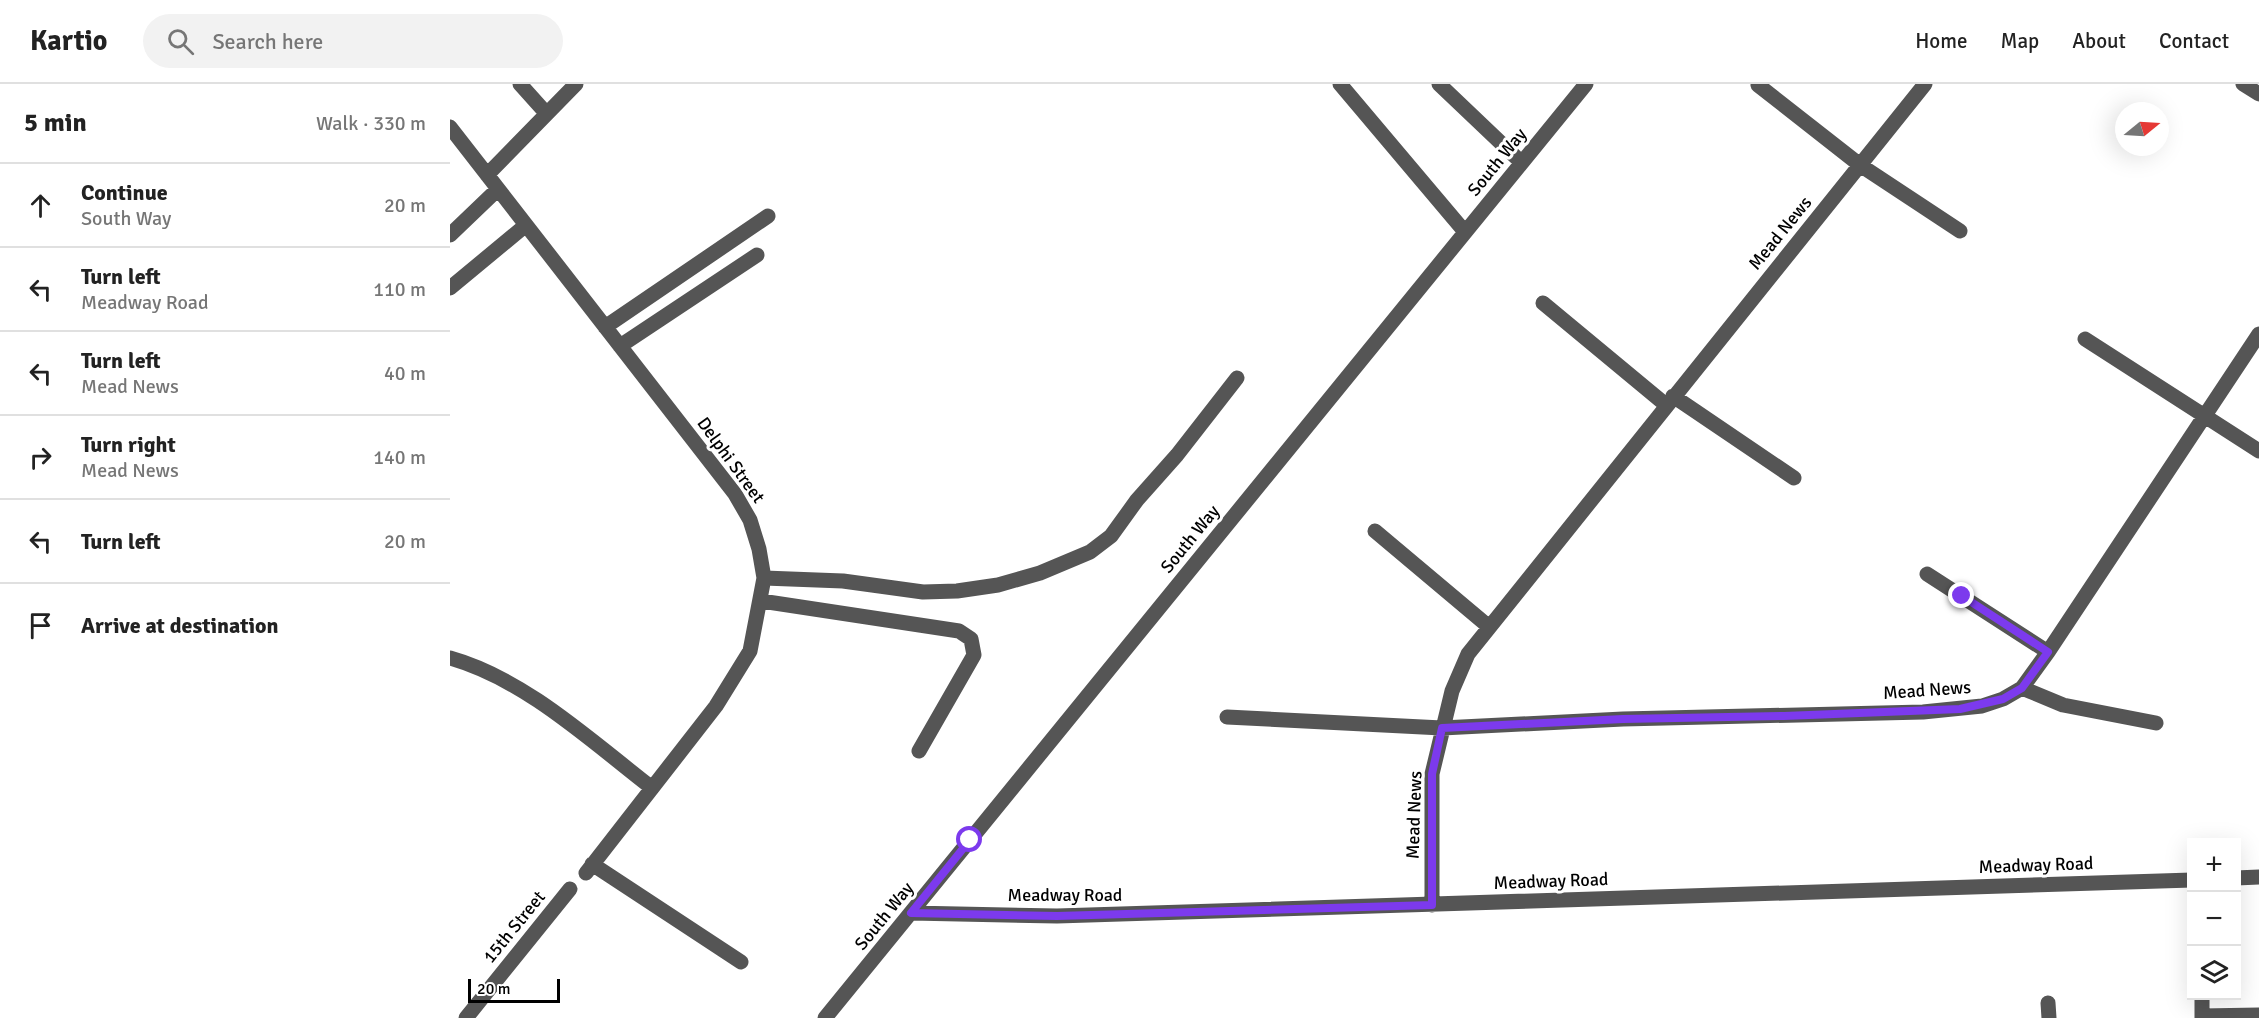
<!DOCTYPE html>
<meta charset="utf-8">
<style>
body{margin:0;font-family:Signika,sans-serif;background:#f2f2f2;color:#222}
.controls{position:absolute;right:18px;bottom:18px;display:grid;overflow:hidden;border-radius:0px;box-shadow:0 6px 24px #0002}
.controls button{width:54px;height:54px;display:grid;place-items:center;padding:0;border:0;border-bottom:2px solid #e0e0e0;background:#fff;color:#222;font:30px sans-serif}
.compass{position:absolute;left:1665px;top:18px;width:54px;height:54px;border-radius:50%;background:#fff;box-shadow:0 6px 24px #0002;rotate:72deg}
.scale{position:absolute;left:18px;bottom:15px;width:92px;box-sizing:border-box;padding-left:6px;border:3px solid #000;border-top:0;font-size:16px;line-height:21px;white-space:nowrap;color:#000;-webkit-text-stroke:4px #fff;paint-order:stroke}
.stop{position:absolute;width:18px;height:18px;margin:-14px;border:4px solid #7c3aed;border-radius:50%;background:#fff}
.stop.end{background:#7c3aed;border-color:#fff;box-shadow:0 2px 6px #0008}
.list{margin:0;padding:0;list-style:none}
h2{display:flex;justify-content:space-between;align-items:center;height:78px;margin:0;padding:0 24px;font-size:26px}
h2 small{font-size:20px;font-weight:400;color:#767676}
.list li{display:grid;grid-template-columns:39px 1fr auto;gap:18px;align-items:center;box-sizing:border-box;height:84px;padding:0 24px;border-top:2px solid #e0e0e0}
.list b{display:block;font-size:22px;white-space:nowrap}
.list p{margin:0;font-size:20px;white-space:nowrap;color:#767676}
.list em{font-size:20px;font-style:normal;color:#767676}
.icon{flex:none;width:33px;height:33px;fill:none;stroke:currentColor;stroke-width:2;stroke-linecap:round;stroke-linejoin:round}
.map{position:relative;flex:none;width:1809px;height:934px;overflow:hidden}
header{display:flex;align-items:center;gap:36px;box-sizing:border-box;height:84px;padding:0 30px;background:#fff;border-bottom:2px solid #e0e0e0}
header strong{font-size:28px}
nav{display:flex;gap:33px;margin-inline-start:auto;font-size:21px}
.search{width:420px;height:54px;background:#f2f2f2;display:flex;align-items:center;gap:15px;box-sizing:border-box;padding:0 21px;border-radius:33px;color:#767676;font-size:22px}
main{display:flex}
aside{flex:1;background:#fff}
.map>svg:first-child{display:block}
.lines{fill:none;stroke-linecap:round;stroke-linejoin:round}
.minor{stroke:#555;stroke-width:15}
.route{stroke:#7c3aed;stroke-width:8}
.labels{text-anchor:middle;stroke-width:6;stroke-linejoin:round;paint-order:stroke}
.street-label{font-size:18px;fill:#000;stroke:#fff}
</style>
<header>
<strong>Kartio</strong>
<div class="search"><svg class="icon" aria-label="search" viewBox="0 0 24 24"><circle cx="10" cy="10" r="6"/><path d="M15 15l6 6"/></svg>Search here</div>
<nav><a>Home</a><a>Map</a><a>About</a><a>Contact</a></nav>
</header>
<main>
<aside>
<h2>5 min<small>Walk · 330 m</small></h2>
<ul class="list">
<li><svg class="icon" aria-label="ahead" viewBox="0 0 24 24"><path d="M12 20V5M6 11l6-6 6 6"/></svg><div><b>Continue</b><p>South Way</p></div><em>20 m</em></li>
<li><svg class="icon" aria-label="left" viewBox="0 0 24 24"><path d="M17 20v-9H6M10 6l-5 5 5 5"/></svg><div><b>Turn left</b><p>Meadway Road</p></div><em>110 m</em></li>
<li><svg class="icon" aria-label="left" viewBox="0 0 24 24"><path d="M17 20v-9H6M10 6l-5 5 5 5"/></svg><div><b>Turn left</b><p>Mead News</p></div><em>40 m</em></li>
<li><svg class="icon" aria-label="right" viewBox="0 0 24 24"><path d="M7 20v-9h11M14 6l5 5-5 5"/></svg><div><b>Turn right</b><p>Mead News</p></div><em>140 m</em></li>
<li><svg class="icon" aria-label="left" viewBox="0 0 24 24"><path d="M17 20v-9H6M10 6l-5 5 5 5"/></svg><div><b>Turn left</b></div><em>20 m</em></li>
<li><svg class="icon" aria-label="arrive" viewBox="0 0 24 24"><path d="M6 21V4h12l-3 4 3 4H6"/></svg><div><b>Arrive at destination</b></div></li>
</ul>
</aside>
<div class="map">
<svg width="1809" height="934" viewBox="0 0 1809 934">
<rect width="100%" height="100%" fill="#fff"/>
<g class="lines">
<!-- minor -->
<path class="minor" d="M70,0L96,29
M890,0L1015,148
M989,0L1071,78
M1793,0L1809,10
M1308,1L1410,81L1510,147
M0,43L285,410L300,436L309,465L314,494L300,567L266,622L136,789
M37,91L126,0
M0,151L48,105
M0,204L76,141
M1093,219L1216,321
M155,243L318,132
M1635,255L1809,367
M170,262L307,171
M1223,312L1344,394
M925,447L1038,542
M1477,490L1598,568
M314,494L393,497L473,508L507,507L548,501L590,489L640,468L661,452L687,416L727,371L787,294
M311,517L509,547L521,555L524,571L469,667
M0,574C75,595 141,657 202,704
M1572,604L1613,621L1706,639
M777,633L992,644L1173,635L1473,628L1532,622L1553,615L1572,604L1598,568L1809,250
M142,780L291,878
M1786,794L1809,793
M982,821V690L1002,607L1018,570L1475,0
M461,829L607,832L1742,796
M1752,912V934
M1598,919L1599,934
M1752,932L1809,931
M16,934L120,805
M375,934L1136,0"/>
</g>
<g class="lines">
<!-- route -->
<path class="route" d="M520,756L461,829L607,832L982,821V690L992,644L1173,635L1334,632L1510,625L1553,615L1572,604L1598,568L1512,512"/>
</g>
<g class="labels">
<!-- street labels -->
<g class="street-label">
<text transform="translate(1047 78) rotate(-51)" y="6">South Way</text>
<text transform="translate(1330 149) rotate(-51)" y="6">Mead News</text>
<text transform="translate(281 376) rotate(54)" y="6">Delphi Street</text>
<text transform="translate(740 455) rotate(-51)" y="6">South Way</text>
<text transform="translate(1477 606) rotate(-4)" y="6">Mead News</text>
<text transform="translate(964 731) rotate(-88)" y="6">Mead News</text>
<text transform="translate(1586 781) rotate(-2)" y="6">Meadway Road</text>
<text transform="translate(1101 797) rotate(-2)" y="6">Meadway Road</text>
<text x="615" y="817">Meadway Road</text>
<text transform="translate(434 832) rotate(-51)" y="6">South Way</text>
<text transform="translate(64 843) rotate(-51)" y="6">15th Street</text>
</g>
</g>
</svg>
<div class="controls">
<button>+</button>
<button>−</button>
<button><svg class="icon" aria-label="layers" viewBox="0 0 24 24"><path d="M12 4l9 5-9 5-9-5zM3 14l9 5 9-5"/></svg></button>
</div>
<svg class="compass" viewBox="-18 -18 36 36"><path d="M0-13l5 13h-10z" fill="#e53935"/><path d="M0 13l5-13h-10z" fill="#767676"/></svg>
<div class="scale">20 m</div>
<div class="stop" style="left:520px;top:756px"></div>
<div class="stop end" style="left:1512px;top:512px"></div>
</div>
</main>
